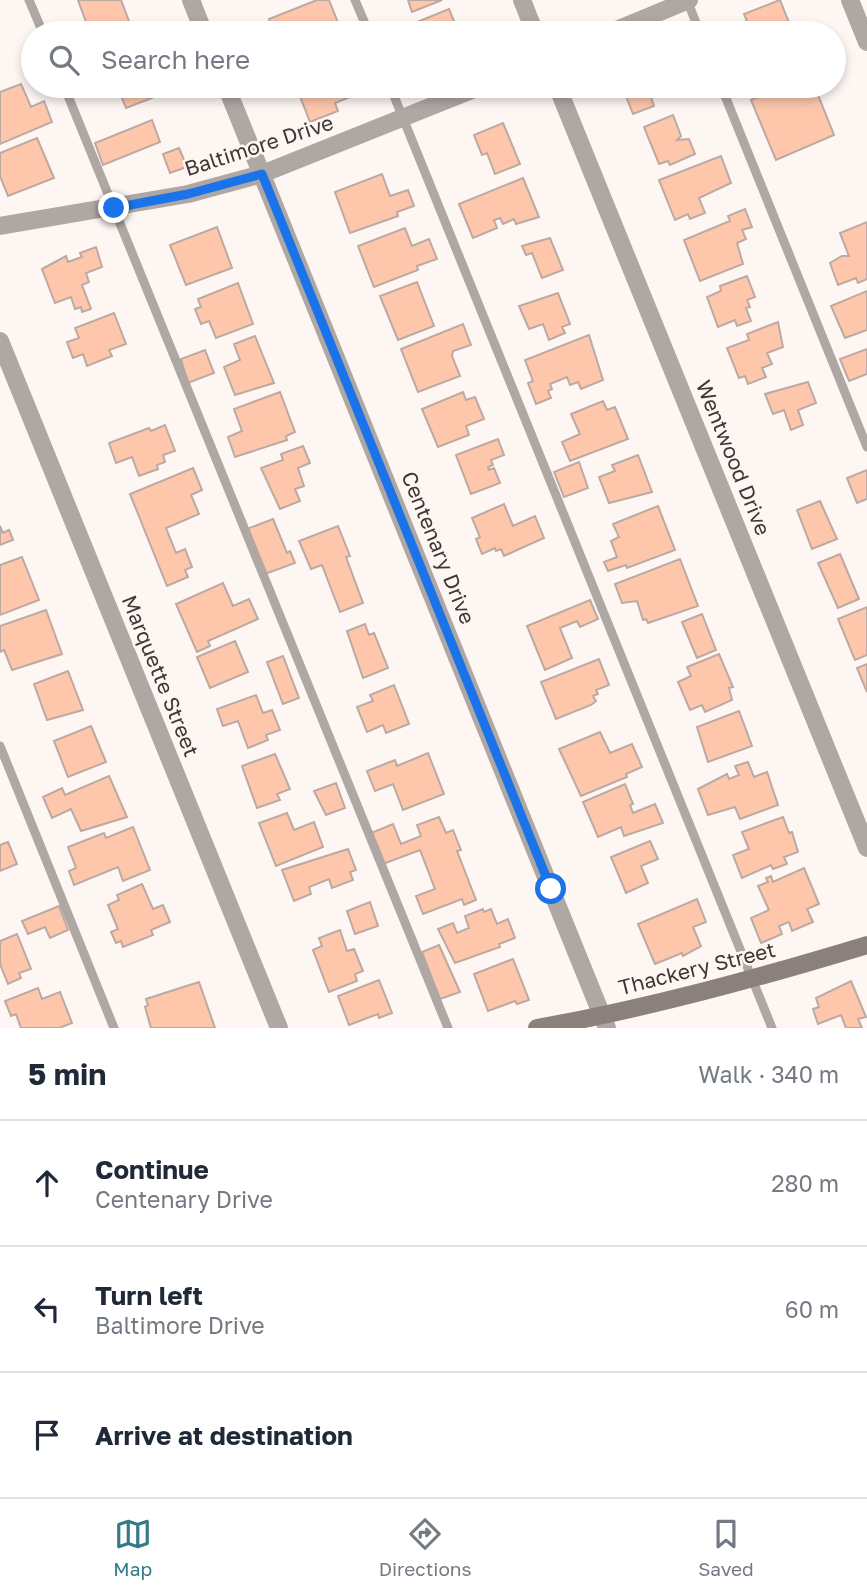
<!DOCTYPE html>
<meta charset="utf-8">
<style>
body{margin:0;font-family:"Golos Text",sans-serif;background:#f6f6f7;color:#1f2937}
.stop{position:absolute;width:21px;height:21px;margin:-16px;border:5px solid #1a73e8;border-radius:50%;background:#fff}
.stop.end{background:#1a73e8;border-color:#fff;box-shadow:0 2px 7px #0008}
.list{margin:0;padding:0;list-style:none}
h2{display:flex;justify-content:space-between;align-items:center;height:91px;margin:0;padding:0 28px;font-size:30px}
h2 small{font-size:23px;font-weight:400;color:#747a83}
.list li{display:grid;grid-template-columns:46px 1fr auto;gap:21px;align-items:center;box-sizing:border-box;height:126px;padding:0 28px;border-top:2px solid #e0e1e3}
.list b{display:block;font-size:26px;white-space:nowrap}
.list p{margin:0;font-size:23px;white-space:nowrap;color:#747a83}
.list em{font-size:23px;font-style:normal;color:#747a83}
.icon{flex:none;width:38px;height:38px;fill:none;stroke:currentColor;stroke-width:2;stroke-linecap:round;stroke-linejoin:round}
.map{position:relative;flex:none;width:867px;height:1028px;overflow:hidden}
.search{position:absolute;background:#fff;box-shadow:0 4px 10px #0003;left:21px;right:21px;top:21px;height:77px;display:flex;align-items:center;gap:18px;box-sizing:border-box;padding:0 24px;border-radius:38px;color:#747a83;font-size:26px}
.sheet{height:469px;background:#fff}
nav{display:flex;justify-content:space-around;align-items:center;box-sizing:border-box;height:98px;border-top:2px solid #e0e1e3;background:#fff;font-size:19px;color:#747a83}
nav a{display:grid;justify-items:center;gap:4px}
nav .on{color:#347987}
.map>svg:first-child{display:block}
.building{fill:#fec7ac;stroke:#bcaaa2;stroke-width:2}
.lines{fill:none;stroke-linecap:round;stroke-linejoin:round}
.lane{stroke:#aea7a3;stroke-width:9}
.street{stroke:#aea7a3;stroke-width:18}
.secondary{stroke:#8b807b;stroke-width:18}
.route{stroke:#1a73e8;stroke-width:9}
.labels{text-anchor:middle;stroke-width:5;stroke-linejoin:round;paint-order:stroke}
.street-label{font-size:21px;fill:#3f3734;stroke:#fdf6f2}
</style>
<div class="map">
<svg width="867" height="1028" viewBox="0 0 867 1028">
<rect width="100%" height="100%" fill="#fdf6f2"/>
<!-- building -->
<path class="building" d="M78,0H121L130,24L105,33H90Z
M317,0H329L342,33H275L269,19Z
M408,0H442L412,12Z
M780,0L790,25L794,23L798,33H728L726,29L747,21L744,14Z
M449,9L459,33H398L397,30Z
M21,84L31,107L44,101L52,122L0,144V92Z
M117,86H147L152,98L126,108Z
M296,86H352L355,95L335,103L338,111L310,122Z
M622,86H647L654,106L633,114Z
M784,86H802L806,95L816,90L834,135L776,160L751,100Z
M673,115L681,136L677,140L689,139L695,154L670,165L668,161L659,164L644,127Z
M152,120L160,142L103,165L95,143Z
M503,123L520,164L495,174L487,153L482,155L474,135Z
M37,138L54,178L8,196L0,176V153Z
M179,148L187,167L170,173L163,154Z
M721,156L731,183L699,198L705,213L690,219L688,214L675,220L659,180Z
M382,174L390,196L408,190L414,206L397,212L398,216L350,233L335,192Z
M523,178L539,217L516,224L514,219L503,224L500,218L494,220L497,228L473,238L459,204Z
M745,209L752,227L742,230L746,239L737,243L743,264L700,281L684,240L730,221L728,216Z
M867,222V279L858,283L856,278L838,285L830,263L842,256H849L840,233Z
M217,227L232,268L186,285L170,245Z
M405,228L412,246L429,239L437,259L417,266L418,270L374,287L358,246Z
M550,238L563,270L542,278L532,253L526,255L522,246Z
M96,247L102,267L86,273L89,282L82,285L91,309L82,312L81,307L75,309L71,297L55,303L42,269L66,256L68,262L82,257L80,253Z
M747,276L755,297L747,300L750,307L746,308L751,321L737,326L735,320L718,327L707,297L721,291L720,286Z
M417,282L434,326L398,340L380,296Z
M238,283L253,324L216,338L209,321L201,324L195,309L201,307L198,299Z
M867,291V330L845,338L831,306Z
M558,293L570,324L562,327L565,333L549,340L543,324L529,329L519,306Z
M114,313L126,344L109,350L112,356L87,366L83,354L73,358L67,342L79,338L75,328Z
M778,322L783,347L767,353L772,364L762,368L766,377L748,384L745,376L739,378L727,348L749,340L747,334Z
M463,324L471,345L453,351L452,356L460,376L418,392L401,349Z
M589,335L603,380L581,389L578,382L570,385L567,377L550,384L552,389L548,391L551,398L536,404L528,383L533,381L525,360Z
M255,336L274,383L235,395L224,367L240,360L234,344Z
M867,349V374L849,381L840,359Z
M205,350L214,373L188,383L181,359Z
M808,382L816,403L798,410L803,425L791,430L784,410L773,414L765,394Z
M280,392L295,432L286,436L287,440L235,457L228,437L242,431L234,409Z
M463,392L466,400L475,397L484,419L466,426L469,435L438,447L422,409Z
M603,401L607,410L615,407L628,439L570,461L562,442L580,434L571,414Z
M165,425L175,451L163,455L165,462L157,465L158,469L139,476L132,457L116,463L109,443L149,428L151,431Z
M498,439L504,455L491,460L493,465L488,467L489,470L494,468L500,483L471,494L456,455Z
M303,446L310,463L298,468L304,486L295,489L300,501L280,509L261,468L283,460L281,454Z
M638,455L652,492L609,503L599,477L615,471L612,465Z
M579,462L588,488L564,497L554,472Z
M193,468L202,490L191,495L199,514L166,528L176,553L185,549L192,567L185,570L188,577L167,586L130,494Z
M867,470V499L857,503L847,478Z
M820,501L837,539L812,549L797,510Z
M504,504L513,526L535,516L544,538L504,556L501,549L496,551L495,548L482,554L476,539L480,537L472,518Z
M658,506L675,550L627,568L626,565L608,571L604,562L617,557L611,541L619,537L613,524Z
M273,519L287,553L290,551L295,563L265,574L247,529Z
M0,526L3,533L9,530L13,540L0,545Z
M338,526L350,556L346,557L363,603L340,612L322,565L311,569L299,541Z
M840,554L859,599L838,608L818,563Z
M22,557L39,600L0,615V565Z
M680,559L698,606L648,623L646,619L643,620L637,601L622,603L615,584Z
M223,583L233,606L249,599L258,619L208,641L210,646L197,652L176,604Z
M590,600L598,619L580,627L577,621L560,628L572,658L545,670L527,626Z
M867,607V655L855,660L838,619Z
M46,610L62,654L12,670L4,650L0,652V626Z
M702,614L716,650L697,658L682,622Z
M365,624L369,635L374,633L388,668L363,678L347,631Z
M235,641L248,672L210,688L197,657Z
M719,654L733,687L729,688L732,700L705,712L702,705L690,710L678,682L691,676L687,667Z
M283,656L299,698L283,704L267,662Z
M599,659L609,685L596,690L598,694L593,696L596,701L591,705L556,719L541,682Z
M867,664V692L857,668Z
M68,671L83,710L47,720L34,684Z
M394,685L409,724L386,733L383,725L367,732L357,707L373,701L370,695Z
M256,695L263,713L272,710L280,730L266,735L268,740L248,748L238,721L223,726L217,709Z
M739,711L752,746L708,762L697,727Z
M91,726L106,762L68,777L54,741Z
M600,732L610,753L632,744L642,767L626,774L627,777L581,796L559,749Z
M428,753L444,794L403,810L393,784L375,791L367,771L395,760L397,766Z
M275,754L290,789L277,794L280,800L257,808L242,766Z
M748,762L754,777L767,772L778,805L740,819L735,807L708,815L698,789L727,774L729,779L739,775L735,766Z
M109,776L127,817L81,831L71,809L52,818L43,797L62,788L65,795Z
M336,783L345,808L326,815L314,791Z
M625,784L633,804L630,805L633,813L655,804L663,823L624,836L621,827L598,837L583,802Z
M287,813L294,830L314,822L323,847L276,866L259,823Z
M439,817L446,833L453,830L461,850L457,851L476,900L464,905L462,899L423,914L416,896L435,889L420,850L383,864L371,833L393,824L401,844L421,836L417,825Z
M783,817L789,833L792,832L798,852L784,857L787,864L773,869L771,865L742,878L733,855L749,849L742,832Z
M133,827L150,870L123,881L118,867L74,885L69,871L76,868L68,847L104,833L106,838Z
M650,841L658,859L641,866L648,883L626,893L611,857Z
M8,842L17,864L0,871V845Z
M348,849L356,870L350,872L353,880L332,888L329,879L309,887L311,894L294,901L282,870Z
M804,868L819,904L807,909L813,922L792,931L789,922L779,926L782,934L761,943L751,918L769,910L758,886L768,882L766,878L771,876L773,882Z
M142,884L153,909L163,905L170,922L151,930L153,935L123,947L121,941L116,943L111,932L118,929L108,905L119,900L117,895Z
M697,899L706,922L693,927L701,946L683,956L682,953L655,964L638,924Z
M370,902L378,926L355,934L347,911Z
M59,906L68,930L50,938L45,927L28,934L22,921Z
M483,909L484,912L491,909L497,924L508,919L515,938L499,944L500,947L455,963L438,929L453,923L457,933L469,928L465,916Z
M340,930L347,951L354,949L363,971L355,974L357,981L329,992L313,950L322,946L319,938Z
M17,934L31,969L19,973L21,978L8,984L0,964V941Z
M439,945L460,992L440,999L422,952Z
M513,959L529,1000L517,1004L515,1001L488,1011L474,974Z
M379,980L392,1013L379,1018L378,1014L349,1025L338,996Z
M851,981L866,1017L858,1019L862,1028H846L841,1015L818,1024L813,1009L819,1007L816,998Z
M199,982L215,1028H151L145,1007L148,1005L146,999Z
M38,988L42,999L60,992L72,1023L59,1028H21L16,1014L11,1016L5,1001Z"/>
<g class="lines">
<!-- lane -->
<path class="lane" d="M29,0L43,33
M355,0L369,33
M687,0L700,33
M64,86L448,1028
M390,86L772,1028
M721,86L867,447
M0,746L114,1028"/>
<!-- street -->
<path class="street" d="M191,0L204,33
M522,0L535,33
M850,0L867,42
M609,33L689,0
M226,86L607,1028
M557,86L867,848
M0,226L188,194L262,174L482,86
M0,341L279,1028"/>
<!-- secondary -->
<path class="secondary" d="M537,1028C649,1008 758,978 867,945"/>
</g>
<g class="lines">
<!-- route -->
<path class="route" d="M114,208L188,194L262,174L551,889"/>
</g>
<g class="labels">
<!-- street labels -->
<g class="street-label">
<text transform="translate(259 146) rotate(-18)" y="7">Baltimore Drive</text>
<text transform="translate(733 458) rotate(68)" y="7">Wentwood Drive</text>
<text transform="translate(438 548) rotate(68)" y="7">Centenary Drive</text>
<text transform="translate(160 676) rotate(68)" y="7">Marquette Street</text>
<text transform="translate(697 969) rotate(-14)" y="7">Thackery Street</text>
</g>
</g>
</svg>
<div class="stop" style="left:551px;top:889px"></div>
<div class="stop end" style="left:114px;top:208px"></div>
<div class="search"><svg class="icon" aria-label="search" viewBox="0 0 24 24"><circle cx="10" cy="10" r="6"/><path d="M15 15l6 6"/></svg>Search here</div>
</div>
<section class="sheet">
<h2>5 min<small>Walk · 340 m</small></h2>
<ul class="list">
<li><svg class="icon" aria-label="ahead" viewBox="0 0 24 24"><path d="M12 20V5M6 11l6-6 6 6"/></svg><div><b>Continue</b><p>Centenary Drive</p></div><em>280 m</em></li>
<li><svg class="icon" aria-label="left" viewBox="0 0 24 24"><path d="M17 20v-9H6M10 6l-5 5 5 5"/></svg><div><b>Turn left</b><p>Baltimore Drive</p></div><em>60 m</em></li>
<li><svg class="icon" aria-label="arrive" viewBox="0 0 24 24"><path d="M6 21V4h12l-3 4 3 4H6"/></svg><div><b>Arrive at destination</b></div></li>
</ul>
</section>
<nav>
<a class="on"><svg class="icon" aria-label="map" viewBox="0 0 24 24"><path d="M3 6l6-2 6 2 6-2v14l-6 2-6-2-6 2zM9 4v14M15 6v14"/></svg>Map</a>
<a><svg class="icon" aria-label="directions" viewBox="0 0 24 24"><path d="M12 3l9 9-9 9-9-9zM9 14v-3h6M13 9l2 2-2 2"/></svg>Directions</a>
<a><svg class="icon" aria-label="saved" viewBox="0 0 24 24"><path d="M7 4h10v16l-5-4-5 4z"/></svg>Saved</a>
</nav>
